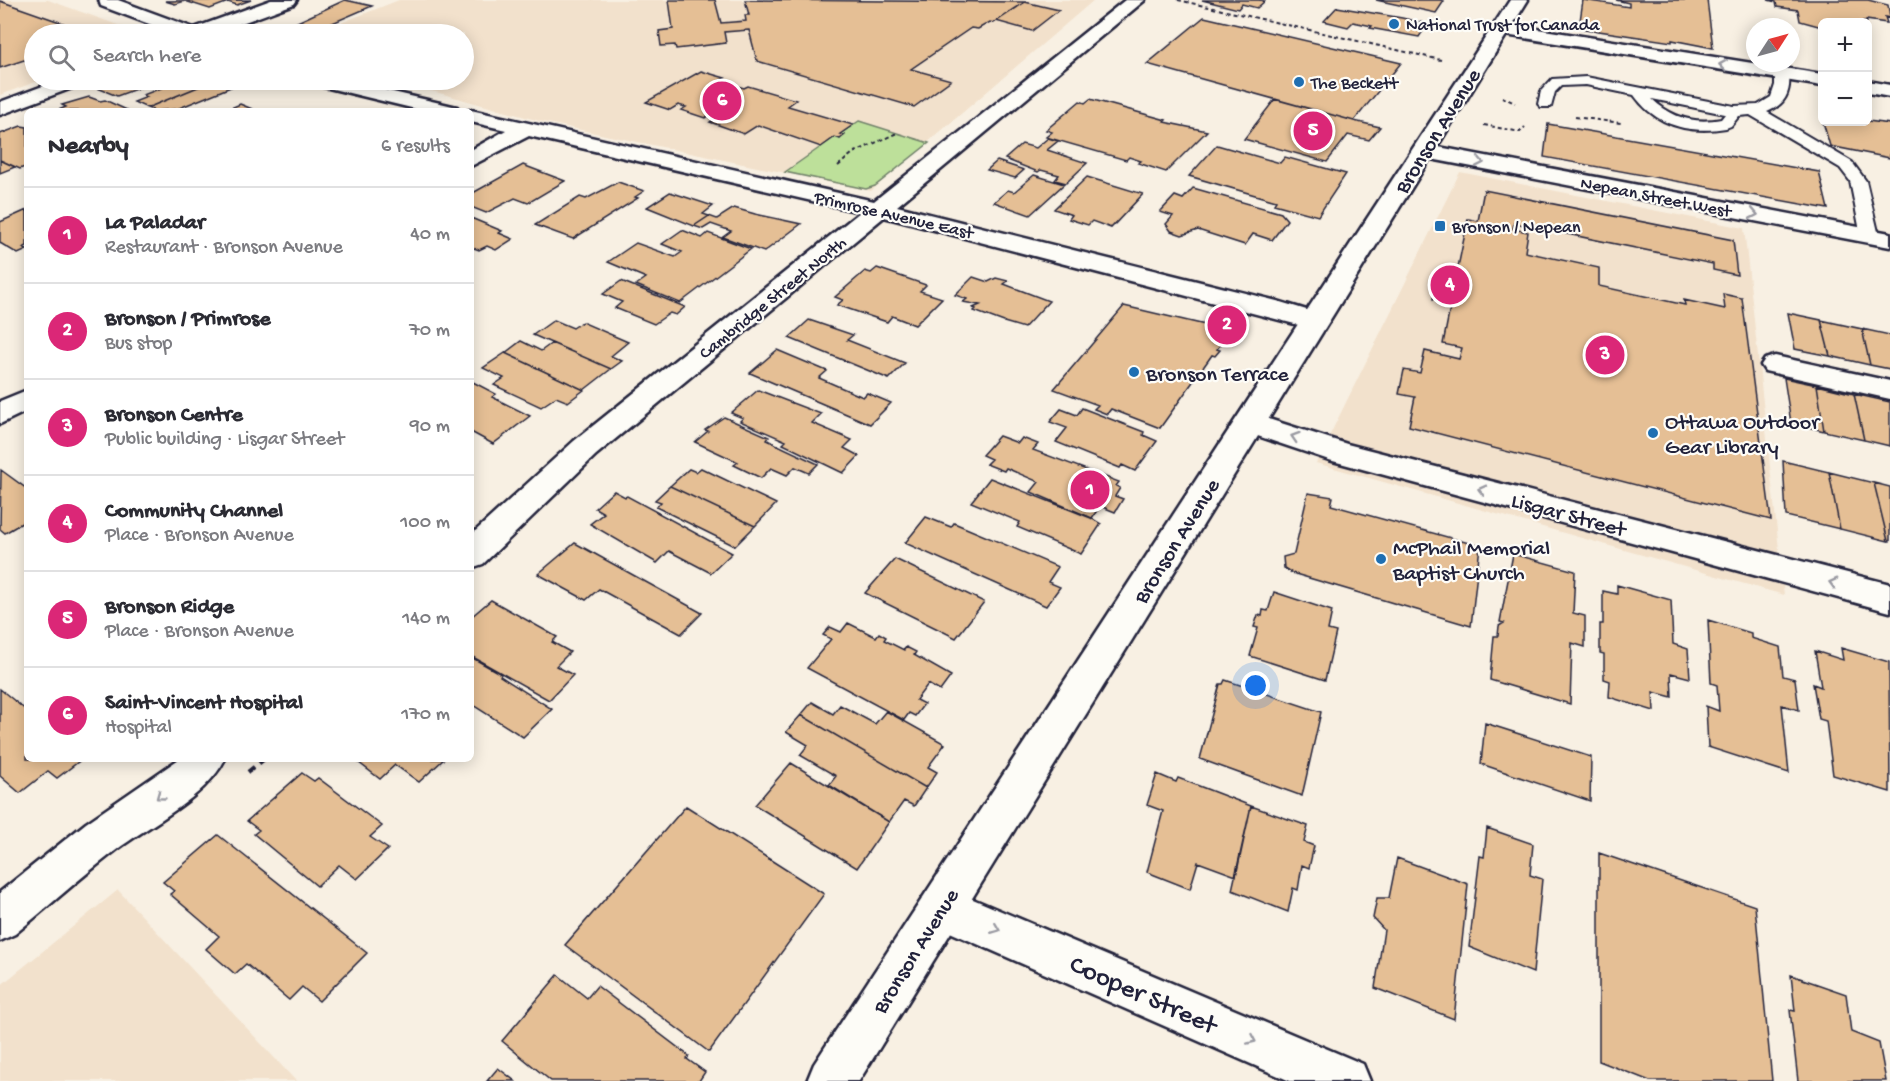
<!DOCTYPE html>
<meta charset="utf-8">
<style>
body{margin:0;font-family:"Gochi Hand",sans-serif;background:#f2f2f3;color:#2b2b33}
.controls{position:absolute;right:18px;top:18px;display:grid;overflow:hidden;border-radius:9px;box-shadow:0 3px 15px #0003}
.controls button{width:54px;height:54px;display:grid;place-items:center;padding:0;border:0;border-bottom:2px solid #e1e1e2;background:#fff;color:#2b2b33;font:30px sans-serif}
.compass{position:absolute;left:1746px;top:18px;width:54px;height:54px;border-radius:50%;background:#fff;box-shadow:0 3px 15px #0003;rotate:54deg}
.you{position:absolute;left:1256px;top:686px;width:21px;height:21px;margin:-15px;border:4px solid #fff;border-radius:50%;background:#1a73e8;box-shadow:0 0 0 9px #1a73e833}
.badge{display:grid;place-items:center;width:39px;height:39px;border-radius:50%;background:#db2777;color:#fff;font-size:20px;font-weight:700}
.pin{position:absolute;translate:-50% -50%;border:3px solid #fff;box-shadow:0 2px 6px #0006}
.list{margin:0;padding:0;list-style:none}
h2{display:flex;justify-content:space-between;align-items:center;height:78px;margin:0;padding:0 24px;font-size:26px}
h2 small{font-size:20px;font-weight:400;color:#7c7c81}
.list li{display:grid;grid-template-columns:39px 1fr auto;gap:18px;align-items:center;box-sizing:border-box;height:96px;padding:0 24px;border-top:2px solid #e1e1e2}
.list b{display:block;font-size:22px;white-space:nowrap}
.list p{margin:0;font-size:20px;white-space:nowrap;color:#7c7c81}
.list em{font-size:20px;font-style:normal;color:#7c7c81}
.icon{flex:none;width:33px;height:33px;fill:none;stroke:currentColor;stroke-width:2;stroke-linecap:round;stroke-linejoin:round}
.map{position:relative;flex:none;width:1890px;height:1081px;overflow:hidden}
.search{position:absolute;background:#fff;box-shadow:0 3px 15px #0003;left:24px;top:24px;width:450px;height:66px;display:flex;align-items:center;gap:15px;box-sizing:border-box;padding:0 21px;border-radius:33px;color:#7c7c81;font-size:22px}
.panel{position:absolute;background:#fff;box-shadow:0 3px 15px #0003;left:24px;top:108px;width:450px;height:654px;border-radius:9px}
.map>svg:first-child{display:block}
.built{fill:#f2e1cc}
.green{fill:#bde09a;stroke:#70816a;stroke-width:1.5}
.building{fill:#e5bf95;stroke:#22223b;stroke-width:1.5}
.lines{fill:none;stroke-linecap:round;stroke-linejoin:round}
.lane-casing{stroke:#22223b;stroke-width:4}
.street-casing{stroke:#22223b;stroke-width:5}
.secondary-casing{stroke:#22223b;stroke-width:5}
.path-far1{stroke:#22223b;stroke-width:2;stroke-dasharray:4 3;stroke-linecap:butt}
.path{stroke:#22223b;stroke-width:4.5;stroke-dasharray:8 6;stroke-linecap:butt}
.lane{fill:#fdfcf7;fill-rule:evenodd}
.street{fill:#fdfcf7;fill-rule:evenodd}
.secondary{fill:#fdfcf7;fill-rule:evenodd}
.oneway{stroke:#9a9aa2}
.poi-dot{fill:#1f6fb2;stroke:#fdfcf7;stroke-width:2}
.labels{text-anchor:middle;stroke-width:4.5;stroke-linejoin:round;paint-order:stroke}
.far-poi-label{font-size:18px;fill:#22223b;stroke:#fdfcf7;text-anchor:start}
.far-street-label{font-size:18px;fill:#22223b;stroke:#fdfcf7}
.street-label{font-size:22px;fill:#22223b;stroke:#fdfcf7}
.poi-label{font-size:22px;fill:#22223b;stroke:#fdfcf7;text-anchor:start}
.near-street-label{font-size:27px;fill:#22223b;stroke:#fdfcf7}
</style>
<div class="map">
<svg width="1890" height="1081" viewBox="0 0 1890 1081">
<rect width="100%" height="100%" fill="#f8f0e3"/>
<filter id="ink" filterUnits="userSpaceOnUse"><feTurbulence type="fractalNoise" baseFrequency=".0167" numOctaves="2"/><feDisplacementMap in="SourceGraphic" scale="12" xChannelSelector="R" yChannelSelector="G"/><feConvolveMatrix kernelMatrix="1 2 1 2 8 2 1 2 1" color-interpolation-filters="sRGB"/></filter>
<g filter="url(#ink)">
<!-- built -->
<path class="built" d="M0,0H48L143,34H34V80H41L0,95Z
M399,0H1094L871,191L543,122L393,80H464V34H313Z
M1460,172L1744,228L1784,595L1316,463Z
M118,890L296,1081H0V986Z"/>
<!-- green -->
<path class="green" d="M859,121L929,143L875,186L866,189L785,172L835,137L840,139V134Z"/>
<!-- building -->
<path class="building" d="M251,0L237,5L228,2L210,9L185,1L175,4L165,1Z
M345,0L372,6L307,34H287L278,31Z
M669,0H715L721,23L746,21L745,15H749L745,0L1025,2L994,23L990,22L978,29L971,28L911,69L951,80L914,107L757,61L749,30L724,32L726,43L676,49L675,45L661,46L659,31L673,29Z
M1202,0H1259L1265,1L1257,8L1242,4L1238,9Z
M1376,0H1440L1444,1L1436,13Z
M1583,0L1629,7V3L1616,0H1707L1713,48L1672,40V42L1579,28Z
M1768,0H1868L1888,5L1890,18L1885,17L1887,23L1866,20L1867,22H1822V27L1800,21L1798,10L1777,7L1776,2Z
M0,1L94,34H34V64L24,60L0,68Z
M1025,2L1046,7L1059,10L1032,31L996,21Z
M1337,7L1402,18L1437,26L1434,30L1425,28L1419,37L1370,28L1372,26L1353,22L1348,27L1324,21Z
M1204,17L1401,63L1354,121L1147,64Z
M701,71L725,78L716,83L723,85L727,83L744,88L748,86L796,100L788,106L853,125L840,134L845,135L840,139L835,137L821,147L758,125L744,134L710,122L717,118L709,115L705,118L681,110L686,107L678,105L670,110L646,102Z
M114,80H144L152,83L117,96L95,87Z
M182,80H215L147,108L134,102L147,97L143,95Z
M215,80L233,86L177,109L155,111L147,108Z
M89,97L100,101L105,100L129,111H56L66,107L62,105Z
M1090,99L1166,120L1164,122L1207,131L1166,172L1138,163L1141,161L1129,157L1126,160L1046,137L1052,132L1046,130L1080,101L1085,103Z
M1275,99L1354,121L1380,127L1369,140L1348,135L1327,162L1244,139Z
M240,104L257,111H224Z
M1868,121L1890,124V158L1830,146L1823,122Z
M1548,124L1819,172L1828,209L1544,157Z
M21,126L27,127V166L20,169L0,160V134Z
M1048,138L1058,141L1047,150L1087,163L1066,183L1055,180L1059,175L1041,170L1038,172L1005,159L1022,144L1036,148Z
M1217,145L1280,163L1285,157L1346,174L1318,216L1274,204L1276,201L1189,176Z
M0,160L15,167L0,173Z
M997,161L1024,170L1015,178L987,170Z
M523,165L565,181L528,203L515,198L486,213L471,207V194Z
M1034,175L1064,184L1030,215L994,202L1008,190L1014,192Z
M1087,177L1143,194L1111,228L1092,221L1088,225L1069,219L1072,215L1054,209Z
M618,182L644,191L635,197L638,198L573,239L535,225L580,197L586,199Z
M1193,188L1281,213L1287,220L1272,240L1253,234L1245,245L1198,230L1182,235L1171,231L1166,224L1173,216L1160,212L1175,196L1183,199Z
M1484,190L1733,240L1737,275L1713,270V264L1514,223L1513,229L1528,232L1525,252L1599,268V286L1685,305L1684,300L1725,309L1723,294L1742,298L1771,520L1409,426L1415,397L1399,394L1404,370L1420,373L1425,351L1459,359L1462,348L1443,344L1451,303L1433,299L1439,268L1457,272L1468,219L1478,221Z
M670,192L713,206L703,214L709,216L694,226L647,207Z
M734,208L755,214L801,224L764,252L723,237L731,231L711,224L703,229L694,226L709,216L717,219Z
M27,210V246L23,248L27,250L18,254L0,243V222Z
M471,218L502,231L499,233L513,239L496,250L487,246L479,250L471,247Z
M682,230L702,238L708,233L751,249L680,303L636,285L646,278L608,262L636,243L675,257L682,252L662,244Z
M877,268L926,285L920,291L942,298L915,325L892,316L887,322L837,305L843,300L835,297L865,271L871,273Z
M973,277L988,282L996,278L1008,281L1004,284L1049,301L1024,328L1004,322L974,311L976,309L973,308L980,305L963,302L967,299L955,295Z
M621,281L685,307L676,315L670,313L654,324L615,308L622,302L603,294Z
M1124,306L1231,331L1217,349L1220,350L1215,356L1212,355L1160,428L1111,409L1107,414L1094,409L1098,405L1054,389Z
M1788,313L1821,320L1830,356L1795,349Z
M554,320L573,328L582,322L628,342L611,356L622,361L611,369L533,335Z
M809,320L853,335L847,340L905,363L889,379L789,338Z
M1821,320L1862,329L1870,365L1830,356Z
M1862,329L1890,335V369L1870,365Z
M521,341L541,351L552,343L611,369L584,390L505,353Z
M777,350L827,371L819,378L863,397L867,393L891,403L870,424L750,373Z
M505,353L584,390L568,402L556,397L541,407L494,385L504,378L483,368Z
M1784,378L1817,385L1824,431L1791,423Z
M471,381L496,394L492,397L530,416L493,444L471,432Z
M1817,385L1854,394L1864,440L1824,431Z
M758,390L821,414L812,423L852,440L844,448L859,456L843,473L783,444L786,441L740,421L743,418L731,413Z
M1854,394L1890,402V446L1864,440Z
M1082,408L1144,432L1143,435L1157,441L1135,471L1122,465L1120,468L1056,442L1067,428L1050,422L1061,409L1077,415Z
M724,417L769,437L767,440L818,464L809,473L795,467L787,475L771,468L761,478L734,465L738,462L695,442L708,431L705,430Z
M999,436L1018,443L1022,438L1038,444L1033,450L1119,482L1116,486L1120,488L1115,496L1123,499L1115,512L1100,506L1092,518L1031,492L1039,482L1006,468L1004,471L986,464L991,459L982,455Z
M1783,461L1829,472L1840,529L1786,516Z
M701,468L776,504L755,526L670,486L689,469L696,472Z
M1,470L27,489V520L5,533L0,529Z
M1829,472L1874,483L1888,541L1840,529Z
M990,478L1091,518L1101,524L1081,554L1017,527L1020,522L971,502Z
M1874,483L1890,487V541H1888Z
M670,486L755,526L735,546L656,507L661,502L655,500Z
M614,491L625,497L627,496L732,553L711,573L669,551L657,563L590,524L604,513L595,508Z
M1308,493L1333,497L1331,505L1480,546L1471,626L1292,573L1284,568L1283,557L1294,554Z
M926,517L951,527L954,523L1058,567L1048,582L1060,587L1046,606L905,543Z
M575,543L702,613L681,634L599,589L586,600L538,574Z
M1513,554L1575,571L1573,613L1585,616V647L1572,643L1570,704L1490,680L1494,636H1498L1499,626L1504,623L1500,622Z
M895,559L984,602L956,638L865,593Z
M1617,585L1671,600L1673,644L1688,649L1690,678L1671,673L1672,697L1653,692L1654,711L1609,697L1610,681L1604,679V654L1600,653V624H1603V591L1617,594Z
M1274,592L1332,611L1328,630L1336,632L1325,680L1250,656L1258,628L1254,627L1258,615L1262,616L1263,610L1268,611Z
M491,600L557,637L552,642L570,652L556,666L573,675L549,700L471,656V617Z
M1708,620L1751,633V638L1780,647L1783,676L1795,679L1799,710L1782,705L1789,773L1708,747L1706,706L1719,711L1717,685L1711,683Z
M848,623L876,637L879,633L886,637L884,640L904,650L906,647L916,652L914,655L951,676L940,691L928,684L916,700L924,704L915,716L909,713L904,720L807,668L831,639L823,635L830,627L841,632Z
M1841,648L1889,662L1890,792L1833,775L1826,721L1819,719L1813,684L1821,687L1815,651L1843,660Z
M471,657L501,674L500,676L552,709L523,737L473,705L471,706Z
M1225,680L1321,712L1302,796L1200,759L1220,684H1223Z
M0,689L27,711V759H82L57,778L48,771L20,793L0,776Z
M812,702L833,714L840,705L875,724L886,711L945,744L928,767L937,772L926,788L801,715Z
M801,715L926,788L914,806L904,801L889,822L829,785L836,776L800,755L808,745L786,732Z
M1485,723L1591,757L1590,801L1481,764Z
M354,759H444L419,782L395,765L380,779Z
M791,763L889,822L857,868L755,805Z
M302,773L314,781L318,778L382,826L370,837L388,849L357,879L339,865L317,886L254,834L259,830L247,821Z
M1157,774L1176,782L1178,778L1251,806L1236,876L1198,862L1190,889L1147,872L1163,811L1147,805Z
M686,806L824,894L709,1052L565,945Z
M1251,806L1308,826L1304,842L1314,846L1309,868L1302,865L1298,890L1293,888L1288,912L1232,890Z
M1487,828L1533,844L1530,875L1542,879L1533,973L1469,947L1480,856L1484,857Z
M218,835L367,953L319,1001L302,987L289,1000L246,964L235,974L206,949L219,936L170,894L174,891L163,882Z
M1599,853L1755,906L1772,1081H1650L1599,1061Z
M1397,858L1468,884L1454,1019L1375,988L1384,930L1373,918L1377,898H1389Z
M558,975L587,998L597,986L689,1056L687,1059L705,1072L699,1081H551L502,1041Z
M1791,975L1846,994L1851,1032L1879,1043L1886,1081H1798L1790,1010L1795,1011Z
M498,1068L515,1081H487Z"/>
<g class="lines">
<!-- lane casing -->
<g class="lane-casing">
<path id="lane" d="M1782,70L1789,74C1791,93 1785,105 1767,112L1852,162L1866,181L1879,236L1876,240L1870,241L1861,236L1850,181L1840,168L1750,115L1739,116L1731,126L1726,128C1689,134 1656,126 1634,95L1586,85L1561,86L1555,92L1551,107H1541L1538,104L1541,91L1552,79L1586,77L1734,106L1758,105L1771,97L1775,85V74ZM1652,99L1725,114L1721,119C1694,124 1672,118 1652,99Z"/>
</g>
<!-- street casing -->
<g class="street-casing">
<path id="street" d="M99,0H118L194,28L271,0H297L294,4L212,34H176L101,6Z
M1125,0H1145L897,206L1277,301L1323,315L1327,321L1323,327L1314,329L884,217L596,455L483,564L471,568V535L574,441L860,212L529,136L471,166V150L506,130L471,122V111H466L471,110L874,201Z
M1500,23L1822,74V86L1493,33L1491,29Z
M59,80H86L83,84L0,115V102Z
M309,80H342L457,107L460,111H424L312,84Z
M1868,81L1890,85V97L1868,93Z
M1423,144L1890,233V247L1415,156L1412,151L1415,146Z
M1775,356L1890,381V399L1765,371L1761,365L1765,359Z
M27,390V411L0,424V401Z
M1250,413L1347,444L1890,584V612L1329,460L1240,430L1235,423L1240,416Z
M179,759H225C207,797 149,825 115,851C81,877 49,906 15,934L0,941V892L86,823Z
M942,886L1363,1064L1370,1081H1290L927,922L920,907L927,892Z"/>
</g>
<!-- secondary casing -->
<g class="secondary-casing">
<path id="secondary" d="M1510,0H1528L859,1081H807L814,1064Z"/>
</g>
<!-- path-far1 -->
<path class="path-far1" d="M1178,0L1441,60
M1502,97L1515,103
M1575,117L1621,123
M1484,125L1520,132L1525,127
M838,166L853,153L897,133"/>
<!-- path -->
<path class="path" d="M248,772L264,759"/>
<!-- lane -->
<use href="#lane" class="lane"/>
<!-- street -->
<use href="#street" class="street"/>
<!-- secondary -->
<use href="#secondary" class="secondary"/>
</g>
<!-- one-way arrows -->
<defs><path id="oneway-chevron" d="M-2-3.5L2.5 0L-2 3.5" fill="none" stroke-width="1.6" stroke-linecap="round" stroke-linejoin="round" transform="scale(1.5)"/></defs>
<g class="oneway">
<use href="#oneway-chevron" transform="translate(1723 65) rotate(-171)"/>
<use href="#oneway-chevron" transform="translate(1480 162) rotate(11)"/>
<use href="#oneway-chevron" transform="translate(1754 214) rotate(11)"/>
<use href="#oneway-chevron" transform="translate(1295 437) rotate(-162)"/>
<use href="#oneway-chevron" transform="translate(1482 490) rotate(-165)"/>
<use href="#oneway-chevron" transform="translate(1833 583) rotate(-165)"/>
<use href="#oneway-chevron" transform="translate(160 796) rotate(144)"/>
<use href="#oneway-chevron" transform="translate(996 929) rotate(22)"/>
<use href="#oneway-chevron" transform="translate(1252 1040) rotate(24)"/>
</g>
</g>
<!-- markers -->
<g class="poi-dot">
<circle cx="1394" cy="24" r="6"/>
<circle cx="1299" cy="82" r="6"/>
<rect x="1434" y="220" width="12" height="12" rx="3"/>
<circle cx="1134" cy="372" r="6"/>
<circle cx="1653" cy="433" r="6"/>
<circle cx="1381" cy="559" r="6"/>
</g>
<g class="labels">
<!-- far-poi labels -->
<g class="far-poi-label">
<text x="1406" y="30">National Trust for Canada</text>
<text x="1311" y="88">The Beckett</text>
<text x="1452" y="232">Bronson / Nepean</text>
</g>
<!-- far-street labels -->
<g class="far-street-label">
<text transform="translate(1656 196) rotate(11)" y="6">Nepean Street West</text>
<text transform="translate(894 214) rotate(13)" y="6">Primrose Avenue East</text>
<text transform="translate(772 297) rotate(-39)" y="6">Cambridge Street North</text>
</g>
<!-- street labels -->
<g class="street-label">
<text transform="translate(1436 130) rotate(-58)" y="8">Bronson Avenue</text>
<text transform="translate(1569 513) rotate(15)" y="8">Lisgar Street</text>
<text transform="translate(1175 540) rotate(-58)" y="8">Bronson Avenue</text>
<text transform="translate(914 950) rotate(-58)" y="8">Bronson Avenue</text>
</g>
<!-- poi labels -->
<g class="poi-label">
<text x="1146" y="380">Bronson Terrace</text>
<text x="1665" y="428">Ottawa Outdoor<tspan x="1665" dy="25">Gear Library</tspan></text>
<text x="1393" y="554">McPhail Memorial<tspan x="1393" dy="25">Baptist Church</tspan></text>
</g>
<!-- near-street labels -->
<g class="near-street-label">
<text transform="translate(1144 993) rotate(24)" y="9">Cooper Street</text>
</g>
</g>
</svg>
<div class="controls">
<button>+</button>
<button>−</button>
</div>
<svg class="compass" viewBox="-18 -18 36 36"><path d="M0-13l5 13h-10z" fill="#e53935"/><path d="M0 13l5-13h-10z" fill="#7c7c81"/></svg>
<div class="you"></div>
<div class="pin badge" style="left:1090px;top:490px">1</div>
<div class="pin badge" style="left:1227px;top:325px">2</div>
<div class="pin badge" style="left:1605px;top:355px">3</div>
<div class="pin badge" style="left:1450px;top:285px">4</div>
<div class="pin badge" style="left:1313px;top:131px">5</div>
<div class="pin badge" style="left:722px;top:101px">6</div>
<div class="search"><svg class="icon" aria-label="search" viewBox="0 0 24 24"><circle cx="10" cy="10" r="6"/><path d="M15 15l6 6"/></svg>Search here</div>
<section class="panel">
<h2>Nearby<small>6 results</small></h2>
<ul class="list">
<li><span class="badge">1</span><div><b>La Paladar</b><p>Restaurant · Bronson Avenue</p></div><em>40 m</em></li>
<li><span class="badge">2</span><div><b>Bronson / Primrose</b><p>Bus stop</p></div><em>70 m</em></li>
<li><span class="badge">3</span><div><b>Bronson Centre</b><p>Public building · Lisgar Street</p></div><em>90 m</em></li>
<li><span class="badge">4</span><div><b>Community Channel</b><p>Place · Bronson Avenue</p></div><em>100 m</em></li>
<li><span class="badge">5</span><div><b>Bronson Ridge</b><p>Place · Bronson Avenue</p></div><em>140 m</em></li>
<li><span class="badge">6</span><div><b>Saint-Vincent Hospital</b><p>Hospital</p></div><em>170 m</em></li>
</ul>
</section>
</div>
